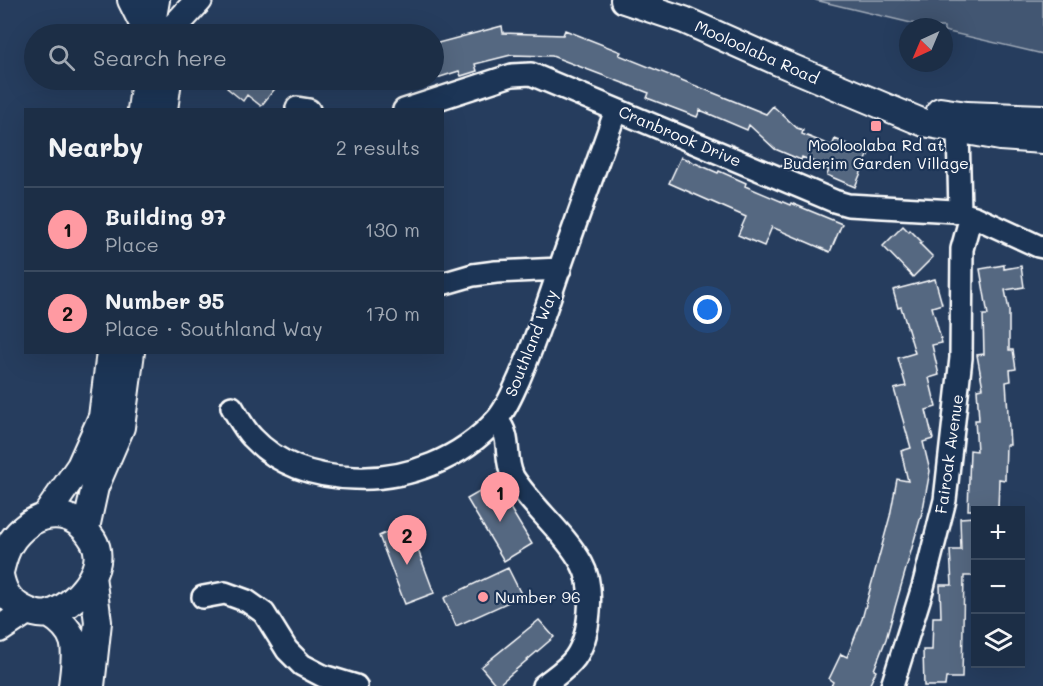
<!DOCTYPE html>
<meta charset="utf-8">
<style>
body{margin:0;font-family:Mali,sans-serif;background:#25364d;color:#f1f3f6}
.controls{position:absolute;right:18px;bottom:18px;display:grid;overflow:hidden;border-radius:0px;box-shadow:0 6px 24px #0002}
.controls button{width:54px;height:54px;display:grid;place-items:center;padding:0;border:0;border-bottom:2px solid #3a4a5f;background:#1c2e46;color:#f1f3f6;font:30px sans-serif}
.compass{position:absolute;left:899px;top:18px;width:54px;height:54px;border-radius:50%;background:#1c2e46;box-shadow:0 6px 24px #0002;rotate:224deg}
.you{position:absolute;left:708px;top:310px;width:21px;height:21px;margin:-15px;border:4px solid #fff;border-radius:50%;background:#1a73e8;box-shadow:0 0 0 9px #1a73e833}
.badge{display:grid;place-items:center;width:39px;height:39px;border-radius:50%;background:#ff9aa2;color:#111;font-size:20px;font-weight:700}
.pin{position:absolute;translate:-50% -50px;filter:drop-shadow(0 2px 3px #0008)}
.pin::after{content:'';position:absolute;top:32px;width:21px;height:18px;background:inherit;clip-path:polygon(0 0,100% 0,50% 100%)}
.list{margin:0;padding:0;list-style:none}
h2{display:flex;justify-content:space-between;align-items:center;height:78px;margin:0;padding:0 24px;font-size:26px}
h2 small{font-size:20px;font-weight:400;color:#a0a8b3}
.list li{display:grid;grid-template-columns:39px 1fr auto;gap:18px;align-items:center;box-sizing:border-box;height:84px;padding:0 24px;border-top:2px solid #3a4a5f}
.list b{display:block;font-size:22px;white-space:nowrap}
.list p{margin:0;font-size:20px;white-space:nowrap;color:#a0a8b3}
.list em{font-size:20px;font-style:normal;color:#a0a8b3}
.icon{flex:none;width:33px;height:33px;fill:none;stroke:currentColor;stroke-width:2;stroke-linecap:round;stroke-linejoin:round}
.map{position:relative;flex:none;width:1043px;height:686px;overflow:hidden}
.search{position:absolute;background:#1c2e46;box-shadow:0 6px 24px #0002;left:24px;top:24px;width:420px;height:66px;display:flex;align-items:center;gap:15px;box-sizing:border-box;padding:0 21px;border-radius:33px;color:#a0a8b3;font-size:22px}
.panel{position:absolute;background:#1c2e46;box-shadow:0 6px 24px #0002;left:24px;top:108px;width:420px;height:246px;border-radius:0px}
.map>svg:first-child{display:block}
.green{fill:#425672;stroke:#a0aab8;stroke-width:1.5}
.building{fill:#556781;stroke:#fff;stroke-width:1.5}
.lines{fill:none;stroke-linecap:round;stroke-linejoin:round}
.minor-casing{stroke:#fff;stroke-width:26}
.major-casing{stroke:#fff;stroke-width:30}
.minor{stroke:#1d3557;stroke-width:21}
.major{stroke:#1d3557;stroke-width:26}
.poi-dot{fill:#ff9aa2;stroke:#1d3557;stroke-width:2}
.labels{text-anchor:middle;stroke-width:4.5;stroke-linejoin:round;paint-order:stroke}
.street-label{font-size:16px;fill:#fff;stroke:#1d3557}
.poi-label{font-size:16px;fill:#fff;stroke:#1d3557}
</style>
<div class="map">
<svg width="1043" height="686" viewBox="0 0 1043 686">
<rect width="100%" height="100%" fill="#263d5e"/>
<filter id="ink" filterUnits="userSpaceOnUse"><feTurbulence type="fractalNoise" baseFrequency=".0167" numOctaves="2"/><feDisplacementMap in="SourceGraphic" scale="12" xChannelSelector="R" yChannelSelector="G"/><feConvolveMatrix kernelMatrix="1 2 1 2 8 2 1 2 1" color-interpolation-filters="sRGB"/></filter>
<g filter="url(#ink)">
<!-- green -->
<path class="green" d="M815,0H1043V54L944,31V27H928Z"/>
<!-- building -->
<path class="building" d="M502,26L503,33L563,35L565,30L621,52L619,55L766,114L773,106L797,128L803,130L802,134L832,146L835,139L869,153L855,187L827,175L829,170L823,168L824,166L802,157L801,160L775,149L749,125L747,130L700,110L697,117L647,98L649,93L552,56L511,55L475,64L477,71L461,76L459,71L434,79V44Z
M234,80H282L261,106L247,95L243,101L227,88Z
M681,157L718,173L719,171L746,183L745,186L790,205L791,203L842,224L830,252L772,227L764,246L738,235L746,217L669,183Z
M903,226L909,232L910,230L922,242L920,244L933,257L913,277L883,246Z
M1004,265V269L1021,266L1024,287L1005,290L1009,310V350H1013L1016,369L1010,370L1011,381L1006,382L1010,445H1006L1005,480L999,479L998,510H968L970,450L977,451L975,420H979L977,389L983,388L977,355L984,354L983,315H988L980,269Z
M935,279L942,304L932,307L942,343L932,345L939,375L929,378L936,407L926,410L933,439L923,442L930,471L923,509L886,639L874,670L876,671L869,686H831L833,682L829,679L841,654L847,657L862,619L890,516L897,479L908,481L901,451L911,448L894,389L906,386L898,358L915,353L901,307L898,308L893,290Z
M495,483L532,544L504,561L467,499Z
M975,517V576H964L962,678H946L945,686H924L923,650H932L933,617H941L940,585H952L950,550H961L960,518Z
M408,523L434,593L405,604L379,536Z
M508,568L522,596L456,626L444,598Z
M539,620L554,637L497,686L481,667Z"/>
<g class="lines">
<!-- minor casing -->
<g class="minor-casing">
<path id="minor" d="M297,108L309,110
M404,110L512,75L531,74L834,201L848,205L954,211L975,217L1038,246L1043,247
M958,130L960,212
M442,284L473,275L496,272L560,269
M232,407C238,417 244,429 252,437C279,466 316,477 355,478C408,480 461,459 497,419C507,408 513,392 519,379C534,344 546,309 558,273C577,218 597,164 616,110
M497,420C513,438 503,456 513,477C532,507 565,533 582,564C595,587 590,637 575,658C567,669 554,677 543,686
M203,597L225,593L247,601L264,613L287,650L302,665L323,676L356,686
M892,686L923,587L945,500L961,358L962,249L971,216"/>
</g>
<!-- major casing -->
<g class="major-casing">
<path id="major" d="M131,0L141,20L151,31
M624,0L684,20L776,61L924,123L1000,137L1043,140
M175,26L199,0
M150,34L156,0
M141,110L145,80
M164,110L168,80
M940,111L967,115L1043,118
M46,515L80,466L102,417L110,352
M86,528L95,487L121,427L131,352
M0,572C3,560 6,548 14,538C38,509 72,506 93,540C110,567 75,607 48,614C40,616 29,612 22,608C8,600 3,590 0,575
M49,614C81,633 76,652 72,686
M0,629L27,611
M91,686L98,622L92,576"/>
</g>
<!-- minor -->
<use href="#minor" class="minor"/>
<!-- major -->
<use href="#major" class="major"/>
</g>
</g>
<!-- markers -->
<g class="poi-dot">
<rect x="870" y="120" width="12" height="12" rx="3"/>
<circle cx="483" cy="597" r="6"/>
</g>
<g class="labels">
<!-- street labels -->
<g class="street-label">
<text transform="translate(757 52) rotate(24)" y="6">Mooloolaba Road</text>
<text transform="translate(680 136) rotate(23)" y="6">Cranbrook Drive</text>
<text transform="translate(531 343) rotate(-68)" y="6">Southland Way</text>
<text transform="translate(949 454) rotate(-82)" y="6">Fairoak Avenue</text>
</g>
<!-- poi labels -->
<g class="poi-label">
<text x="876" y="151">Mooloolaba Rd at<tspan x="876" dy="18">Buderim Garden Village</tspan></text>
<text x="495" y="603" text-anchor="start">Number 96</text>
</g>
</g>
</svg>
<div class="controls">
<button>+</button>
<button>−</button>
<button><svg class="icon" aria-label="layers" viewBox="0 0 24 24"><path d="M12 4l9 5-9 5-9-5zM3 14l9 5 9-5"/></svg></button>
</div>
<svg class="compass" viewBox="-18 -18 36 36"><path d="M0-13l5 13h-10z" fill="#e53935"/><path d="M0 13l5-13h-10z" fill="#a0a8b3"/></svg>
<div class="you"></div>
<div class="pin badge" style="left:500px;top:522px">1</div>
<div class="pin badge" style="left:407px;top:565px">2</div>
<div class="search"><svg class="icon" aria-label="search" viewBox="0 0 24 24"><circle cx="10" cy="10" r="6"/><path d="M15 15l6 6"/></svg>Search here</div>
<section class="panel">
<h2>Nearby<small>2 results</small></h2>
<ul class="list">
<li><span class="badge">1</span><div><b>Building 97</b><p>Place</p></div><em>130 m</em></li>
<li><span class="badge">2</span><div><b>Number 95</b><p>Place · Southland Way</p></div><em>170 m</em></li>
</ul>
</section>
</div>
